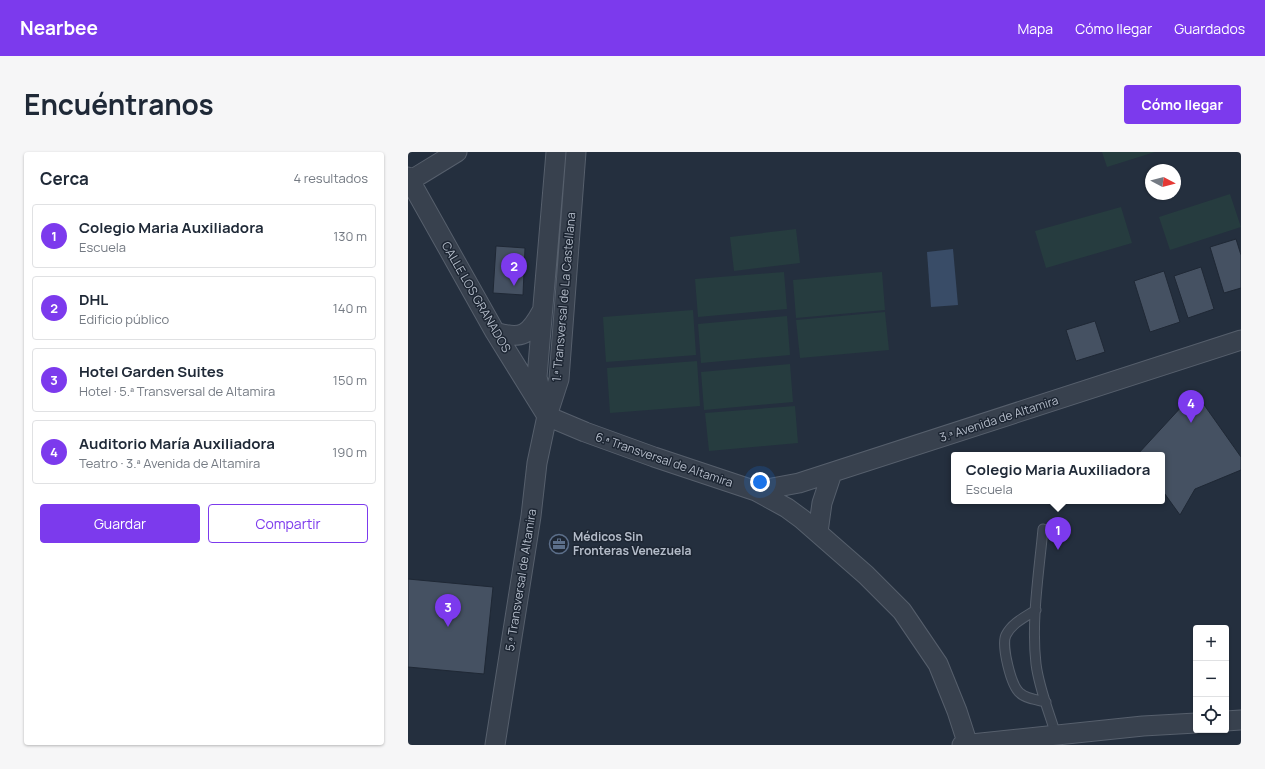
<!DOCTYPE html>
<html lang="es">
<meta charset="utf-8">
<style>
body{margin:0;font-family:Manrope,sans-serif;background:#f6f6f7;color:#1f2937}
.controls{position:absolute;right:12px;bottom:12px;display:grid;overflow:hidden;border-radius:4px;box-shadow:0 1px 3px #0004}
.controls button{width:36px;height:36px;display:grid;place-items:center;padding:0;border:0;border-bottom:1px solid #e0e1e3;background:#fff;color:#1f2937;font:20px sans-serif}
.compass{position:absolute;left:737px;top:12px;width:36px;height:36px;border-radius:50%;background:#fff;box-shadow:0 1px 3px #0004;rotate:97deg}
.you{position:absolute;left:352px;top:330px;width:14px;height:14px;margin:-10px;border:3px solid #fff;border-radius:50%;background:#1a73e8;box-shadow:0 0 0 6px #1a73e833}
.badge{display:grid;place-items:center;width:26px;height:26px;border-radius:50%;background:#7c3aed;color:#fff;font-size:13px;font-weight:700}
.pin{position:absolute;translate:-50% -33px;filter:drop-shadow(0 1px 2px #0008)}
.pin::after{content:'';position:absolute;top:21px;width:14px;height:12px;background:inherit;clip-path:polygon(0 0,100% 0,50% 100%)}
.popup{position:absolute;left:543px;top:300px;width:214px;height:52px;box-sizing:border-box;display:grid;place-content:center;border-radius:4px;background:#fff;filter:drop-shadow(0 1px 3px #0005);font-size:13px;white-space:nowrap;color:#747a83}
.popup b{font-size:15px;color:#1f2937}
.popup::after{content:'';position:absolute;left:50%;top:100%;margin-left:-8px;border:8px solid transparent;border-top-color:#fff}
.list{margin:0;padding:0;list-style:none}
h2{display:flex;justify-content:space-between;align-items:center;height:52px;margin:0;padding:0 16px;font-size:17px}
h2 small{font-size:13px;font-weight:400;color:#747a83}
.list li{display:grid;grid-template-columns:26px 1fr auto;gap:12px;align-items:center;box-sizing:border-box;height:64px;margin:0 8px 8px;padding:0 8px;border:1px solid #e0e1e3;border-radius:4px}
.list b{display:block;font-size:15px;white-space:nowrap}
.list p{margin:0;font-size:13px;white-space:nowrap;color:#747a83}
.list em{font-size:13px;font-style:normal;color:#747a83}
.actions{display:flex;gap:8px;padding:12px 16px}
.actions a{flex:1;padding:9px 0;border:1px solid #7c3aed;border-radius:4px;text-align:center;font-size:14px;color:#7c3aed}
.actions .main{background:#7c3aed;color:#fff}
.icon{flex:none;width:22px;height:22px;fill:none;stroke:currentColor;stroke-width:2;stroke-linecap:round;stroke-linejoin:round}
.map{position:relative;flex:none;width:833px;height:593px;overflow:hidden;border-radius:4px}
header{display:flex;align-items:center;gap:24px;box-sizing:border-box;height:56px;padding:0 20px;background:#7c3aed;color:#fff}
header strong{font-size:19px}
nav{display:flex;gap:22px;margin-inline-start:auto;font-size:14px}
.intro{display:flex;align-items:center;justify-content:space-between;box-sizing:border-box;height:96px;padding:0 24px}
h1{margin:0;font-size:28px}
.button{padding:10px 18px;border-radius:4px;background:#7c3aed;color:#fff;font-size:14px;font-weight:700}
main{display:flex;gap:24px;padding:0 24px}
aside{flex:1;background:#fff;border-radius:4px;box-shadow:0 1px 3px #0004}
.map>svg:first-child{display:block}
.green{fill:#263c3f}
.water{fill:#394c67}
.building{fill:#455162;stroke:#1f2835}
.lines{fill:none;stroke-linecap:round;stroke-linejoin:round}
.lane-casing{stroke:#565f6c;stroke-width:11}
.street-casing{stroke:#565f6c;stroke-width:21}
.lane{stroke:#38414e;stroke-width:9}
.street{stroke:#38414e;stroke-width:19}
.labels{text-anchor:middle;stroke-width:3;stroke-linejoin:round;paint-order:stroke}
.street-label{font-size:12px;fill:#b4bcc9;stroke:#1d2633}
.poi-label{font-size:12px;font-weight:bold;fill:#b4bcc9;stroke:#1d2633;text-anchor:start}
</style>
<header>
<strong>Nearbee</strong>
<nav><a>Mapa</a><a>Cómo llegar</a><a>Guardados</a></nav>
</header>
<div class="intro"><h1>Encuéntranos</h1><a class="button">Cómo llegar</a></div>
<main>
<aside>
<h2>Cerca<small>4 resultados</small></h2>
<ul class="list">
<li><span class="badge">1</span><div><b>Colegio Maria Auxiliadora</b><p>Escuela</p></div><em>130 m</em></li>
<li><span class="badge">2</span><div><b>DHL</b><p>Edificio público</p></div><em>140 m</em></li>
<li><span class="badge">3</span><div><b>Hotel Garden Suites</b><p>Hotel · 5.ª Transversal de Altamira</p></div><em>150 m</em></li>
<li><span class="badge">4</span><div><b>Auditorio María Auxiliadora</b><p>Teatro · 3.ª Avenida de Altamira</p></div><em>190 m</em></li>
</ul>
<div class="actions"><a class="main">Guardar</a><a>Compartir</a></div>
</aside>
<div class="map">
<svg width="833" height="593" viewBox="0 0 833 593">
<rect width="100%" height="100%" fill="#242f3e"/>
<!-- green -->
<path class="green" d="M694,0H747L699,15Z
M822,42L833,75L762,98L751,65Z
M713,55L724,91L638,116L627,79Z
M388,77L392,111L326,119L322,85Z
M376,120L379,157L290,165L287,127Z
M474,120L477,158L388,166L385,128Z
M285,158L288,203L198,210L195,165Z
M477,160L481,198L392,206L388,168Z
M379,164L382,203L293,211L290,172Z
M289,209L292,254L202,261L199,216Z
M382,212L385,250L296,258L293,220Z
M387,254L390,291L301,299L297,261Z"/>
<!-- water -->
<path class="water" d="M545,97L550,153L523,155L519,100Z"/>
<!-- building -->
<path class="building" d="M828,87L833,103V136L816,141L802,95Z
M88,94L117,96L115,143L85,141Z
M793,115L806,157L780,166L766,124Z
M756,119L772,170L742,180L726,129Z
M687,169L697,200L668,209L658,178Z
M787,240L833,305V318L787,337L772,363L754,338V303H729Z
M0,427L85,435L76,522L0,515Z"/>
<g class="lines">
<!-- lane casing -->
<g class="lane-casing">
<path id="lane" d="M635,377C631,420 623,469 628,512C631,536 641,560 648,583
M628,458C617,465 604,471 598,483C593,493 603,534 612,541C618,547 630,548 638,550"/>
</g>
<!-- street casing -->
<g class="street-casing">
<path id="street" d="M0,25L87,180L139,264
M0,30L49,0
M87,180C114,188 121,183 134,159
M135,249L129,225L148,0
M139,264L177,280L246,305L348,339L379,356L394,367L458,423L494,459L530,512L549,559L560,593
M348,339L391,331L833,188
M410,380L414,351L424,321
M818,569L833,568
M87,593L123,364L129,311L139,264L151,227L168,0
M554,593L735,574L788,571"/>
</g>
<!-- lane -->
<use href="#lane" class="lane"/>
<!-- street -->
<use href="#street" class="street"/>
</g>
<!-- icons -->
<defs>
<g id="office-ring" transform="scale(1)"><circle r="9.5" fill="#1d2633" stroke="#5c6f8a" stroke-width="1.5"/><path d="M-6-3h4V-5.5h4V-3h4V5H-6ZM-1-4.5V-3h2v-1.5ZM-6 0V1H6V0Z" fill="#5c6f8a"/></g>
</defs>
<g fill-rule="evenodd">
<use href="#office-ring" x="151" y="392"/>
</g>
<g class="labels">
<!-- street labels -->
<g class="street-label">
<text transform="translate(68 145) rotate(60)" y="4">CALLE LOS GRANADOS</text>
<text transform="translate(156 145) rotate(-85)" y="4">1.ª Transversal de La Castellana</text>
<text transform="translate(591 267) rotate(-18)" y="4">3.ª Avenida de Altamira</text>
<text transform="translate(256 308) rotate(19)" y="4">6.ª Transversal de Altamira</text>
<text transform="translate(113 428) rotate(-81)" y="4">5.ª Transversal de Altamira</text>
</g>
<!-- poi labels -->
<g class="poi-label">
<text x="165" y="389">Médicos Sin<tspan x="165" dy="14">Fronteras Venezuela</tspan></text>
</g>
</g>
</svg>
<div class="controls">
<button>+</button>
<button>−</button>
<button><svg class="icon" aria-label="locate" viewBox="0 0 24 24"><circle cx="12" cy="12" r="6"/><path d="M12 2v4M12 18v4M2 12h4M18 12h4"/></svg></button>
</div>
<svg class="compass" viewBox="-18 -18 36 36"><path d="M0-13l5 13h-10z" fill="#e53935"/><path d="M0 13l5-13h-10z" fill="#747a83"/></svg>
<div class="you"></div>
<div class="pin badge" style="left:650px;top:398px">1</div>
<div class="popup"><b>Colegio Maria Auxiliadora</b>Escuela</div>
<div class="pin badge" style="left:106px;top:134px">2</div>
<div class="pin badge" style="left:40px;top:475px">3</div>
<div class="pin badge" style="left:783px;top:271px">4</div>
</div>
</main>
